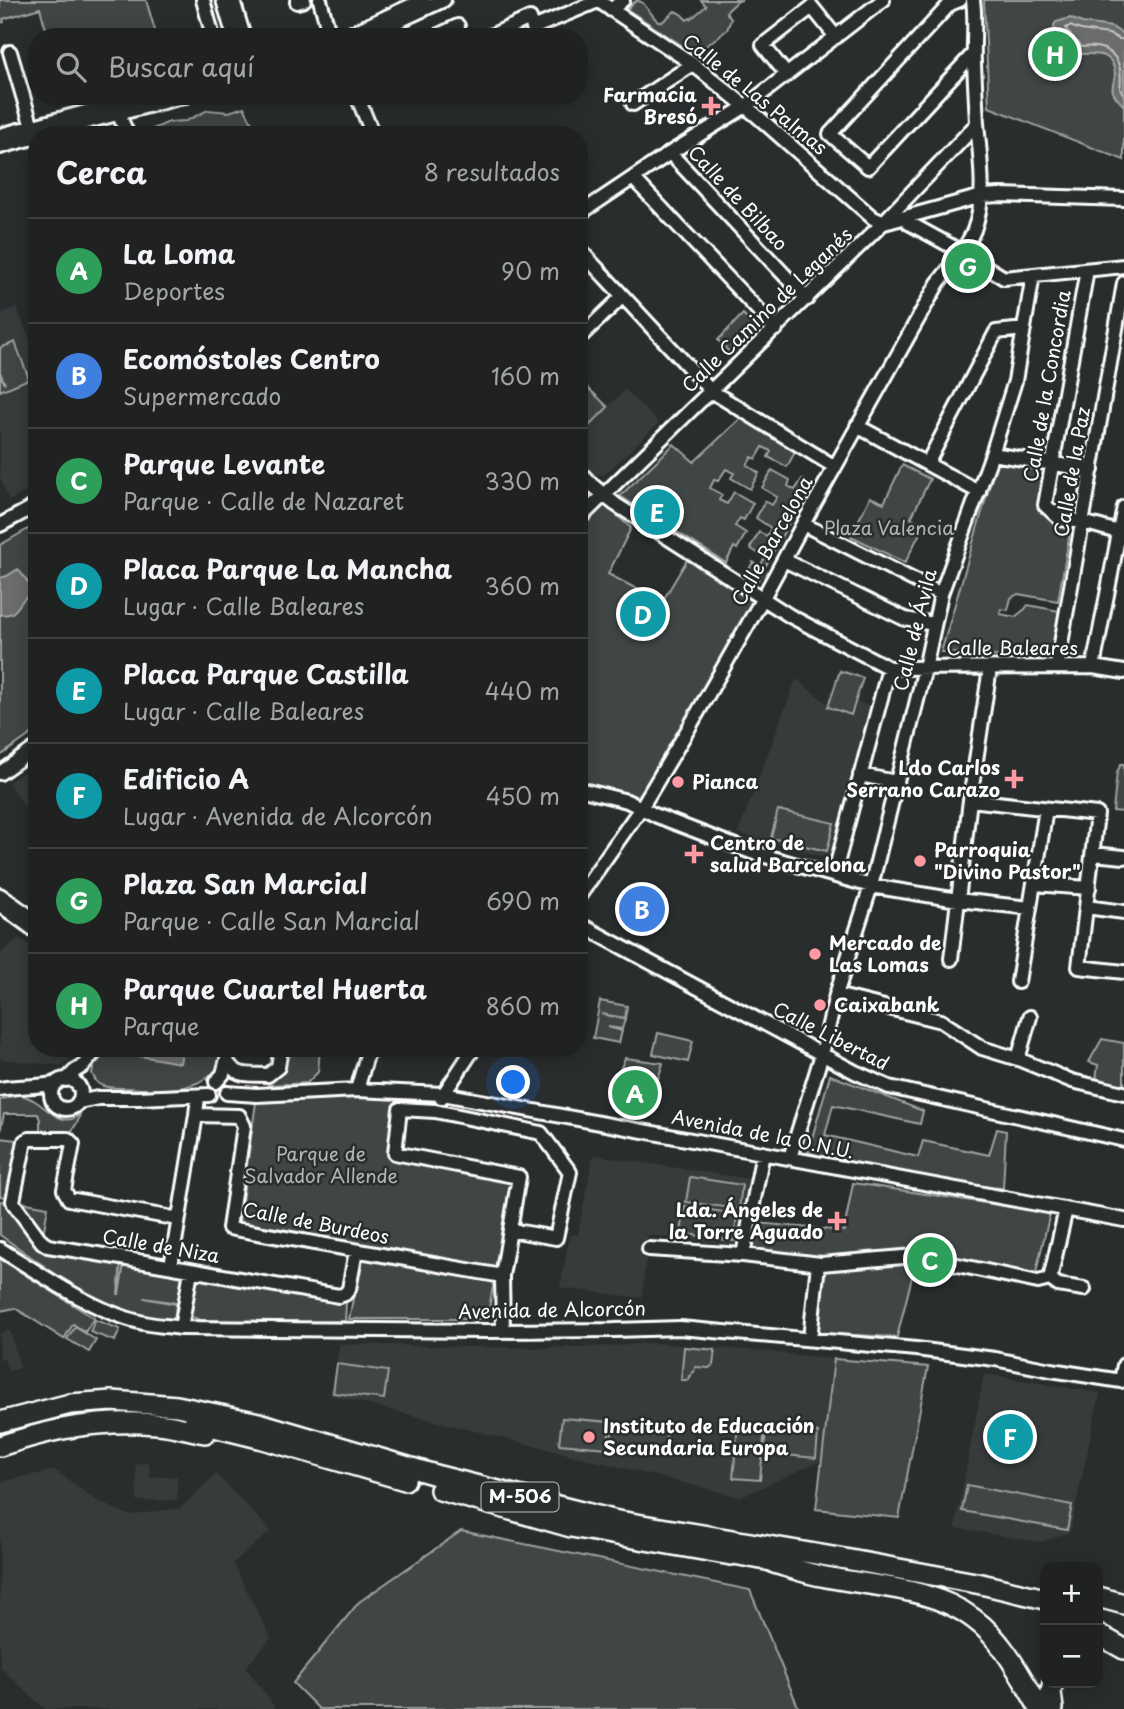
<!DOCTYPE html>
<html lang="es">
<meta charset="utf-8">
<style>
body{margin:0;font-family:"Playpen Sans",sans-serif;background:#2d2f2f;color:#f1f3f6}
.controls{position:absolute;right:21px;bottom:21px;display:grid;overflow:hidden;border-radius:14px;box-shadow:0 4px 18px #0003}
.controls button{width:63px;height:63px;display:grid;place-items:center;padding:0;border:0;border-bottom:2px solid #3d3f40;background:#202222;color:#f1f3f6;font:35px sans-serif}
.you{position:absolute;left:514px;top:1083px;width:24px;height:24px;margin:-18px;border:5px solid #fff;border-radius:50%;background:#1a73e8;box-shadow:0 0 0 10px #1a73e833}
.badge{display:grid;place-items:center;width:46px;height:46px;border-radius:50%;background:#db2777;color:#fff;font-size:23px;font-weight:700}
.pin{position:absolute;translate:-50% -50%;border:4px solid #fff;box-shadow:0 2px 7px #0006}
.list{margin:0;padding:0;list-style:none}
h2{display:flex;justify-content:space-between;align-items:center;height:91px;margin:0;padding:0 28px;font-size:30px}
h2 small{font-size:23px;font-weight:400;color:#a2a4a5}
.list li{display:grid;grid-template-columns:46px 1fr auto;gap:21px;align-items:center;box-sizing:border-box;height:105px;padding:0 28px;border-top:2px solid #3d3f40}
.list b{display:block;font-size:26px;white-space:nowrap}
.list p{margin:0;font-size:23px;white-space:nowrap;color:#a2a4a5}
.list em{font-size:23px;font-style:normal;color:#a2a4a5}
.icon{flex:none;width:38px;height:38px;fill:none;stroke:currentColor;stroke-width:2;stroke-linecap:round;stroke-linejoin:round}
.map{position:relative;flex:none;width:1124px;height:1709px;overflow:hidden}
.search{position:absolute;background:#202222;box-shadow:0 4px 18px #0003;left:28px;top:28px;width:560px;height:77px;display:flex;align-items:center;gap:18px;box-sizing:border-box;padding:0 24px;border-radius:28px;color:#a2a4a5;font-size:26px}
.panel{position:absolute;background:#202222;box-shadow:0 4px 18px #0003;left:28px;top:126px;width:560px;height:931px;border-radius:28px}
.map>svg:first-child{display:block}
.built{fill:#373a3b}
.green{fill:#414445;stroke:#a0a2a2;stroke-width:2}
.water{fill:#6a6c6d;stroke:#a6a7a7;stroke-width:2}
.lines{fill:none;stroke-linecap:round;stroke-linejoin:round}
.shore{stroke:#c3c4c5;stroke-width:2}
.minor-casing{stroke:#fff;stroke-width:18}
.major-casing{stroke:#fff;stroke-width:21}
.highway-casing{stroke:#fff;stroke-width:24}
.minor{stroke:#2a2d2e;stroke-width:12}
.major{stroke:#2a2d2e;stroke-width:16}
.highway{stroke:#2a2d2e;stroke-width:19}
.poi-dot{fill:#ff9aa2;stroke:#2a2d2e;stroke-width:2.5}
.labels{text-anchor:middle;stroke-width:5;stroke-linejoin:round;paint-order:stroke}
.shield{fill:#2a2d2e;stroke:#bfc0c0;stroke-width:2}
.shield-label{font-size:18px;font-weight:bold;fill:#fff}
.street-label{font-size:19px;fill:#fff;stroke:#2a2d2e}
.poi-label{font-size:19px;font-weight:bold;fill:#fff;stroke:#2a2d2e;text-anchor:start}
.park-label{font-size:19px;fill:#b3b4b5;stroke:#2a2d2e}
</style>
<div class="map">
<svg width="1124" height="1709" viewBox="0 0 1124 1709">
<rect width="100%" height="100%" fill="#2a2d2e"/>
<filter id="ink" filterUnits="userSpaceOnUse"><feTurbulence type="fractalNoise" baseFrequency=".0143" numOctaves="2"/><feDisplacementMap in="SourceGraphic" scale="14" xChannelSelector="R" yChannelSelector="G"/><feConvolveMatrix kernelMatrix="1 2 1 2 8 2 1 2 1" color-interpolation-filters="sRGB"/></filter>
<g filter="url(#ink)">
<!-- built -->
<path class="built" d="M17,308L37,358V362L29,366L37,387V485L9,501L0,477V313Z
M586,384L609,406L625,390L659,423L604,475L594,474L579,458V391Z
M839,668L865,676L857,702L871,706L831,859L738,833L796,679L827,703Z
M37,763V824L8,783Z
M19,938L37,950V1048H79L63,1066L0,1059V954Z
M593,1155L749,1179L736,1245L648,1235L642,1298L560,1288L570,1235H578Z
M10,1330L20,1368L8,1371L4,1358L0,1359V1333Z
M650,1343L761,1351L834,1359L825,1459L740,1497L330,1395L340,1344L533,1348L616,1346Z
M984,1374L1100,1393L1070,1532L1040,1542L955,1528Z
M149,1463L150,1477L177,1476V1500L137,1501L136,1464Z
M55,1470L97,1501L129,1515L181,1508L216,1474L271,1531L233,1563L271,1638L246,1667L276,1709H45L0,1667V1482Z"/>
<!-- green -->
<path class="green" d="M0,0H146L157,37H52L45,26L40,8L3,19L4,22L0,23Z
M637,0L643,3L658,22H662L675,11L681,14L687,20L690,18L691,19L706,6L701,0H742L738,1L726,12L731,19L727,30L695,54L627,9Z
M984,0H1124V160L989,107Z
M244,107L258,135H147L146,132L169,122L186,121L208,110L229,112Z
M964,257L992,275L951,278Z
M743,314L756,328L730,353L718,340Z
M15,342L29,379L0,391V375L5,384L0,372V348Z
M588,388L608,407L579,436V397Z
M741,418L796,450L787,467L768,457L771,451L763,447L756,459L752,457L747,465L759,473L750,489L731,478L734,473L726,469L718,481L714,480L710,488L722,495L719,500L727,504L734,492L753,503L744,520L740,518L735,526L746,533L737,549L734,547L726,563L620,496L674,444L694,462Z
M999,454L1041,466L1046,474L1041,507L1071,526L1058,601L1018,594L1011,598L1008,610L1001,609L1000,614L1015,617L1025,609L1028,605L1059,611L1052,647C1022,663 974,654 941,652Z
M902,465L930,479L911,518L924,525L905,563L851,536L870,497L884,503Z
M772,470L790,480L788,486L795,490L802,479L810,484L758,580L747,573L753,562L760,566L765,558L750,548L759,532L767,536L771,528L756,518L765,501L772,505L777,497L762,488Z
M601,501L631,528L608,574L662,602L687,560L715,571L756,599L642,798L579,782V524Z
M37,524V730L0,756V545Z
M840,671L863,678L851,715L828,707Z
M1121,764H1124V812L1113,811L1117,772Z
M778,810L834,823L827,851L771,838Z
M600,1001L627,1006L625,1018L601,1014L625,1019L622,1029L608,1027L622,1031L619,1043L593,1038Z
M658,1033L693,1041L688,1062L653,1054Z
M1102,1039L1124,1043V1085L1096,1080L1098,1065L1089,1062Z
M110,1048H225C223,1058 221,1066 213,1073C191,1093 157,1090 129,1088C120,1088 109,1089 101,1085C96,1083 94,1078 92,1073L94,1066Z
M293,1048H320L318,1072L307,1083L268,1085L292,1053Z
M625,1058L663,1063L646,1117L614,1111L620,1070Z
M830,1075L923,1111L920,1124L833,1105L825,1135L918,1157L923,1141L989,1155L997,1129L1006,1131L1003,1188L962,1186L824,1157L808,1152Z
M19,1094C25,1096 30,1098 35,1101C49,1110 64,1129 80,1114L78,1121L70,1134L40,1130V1120L38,1114H4L0,1132V1100Z
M443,1094L433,1108L399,1107L392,1157L512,1183L487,1319H349L363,1248L239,1223L257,1095Z
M0,1138L17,1140L8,1197L0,1196Z
M690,1177L742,1185L739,1209L686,1202Z
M853,1183L1050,1213L1033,1285L916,1261L897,1337L814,1333L821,1259L752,1252L757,1223L844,1231Z
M0,1201L8,1202L44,1249L121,1262L118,1294H119L124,1264L182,1273L178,1303L144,1298L176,1304L174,1322L153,1321L105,1305L57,1275L0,1235Z
M21,1202L48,1207L43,1235Z
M685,1206L737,1214L734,1241L681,1233Z
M0,1259L94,1318L85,1332L73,1324L64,1339L15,1308L0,1311Z
M203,1278L344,1301L346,1303L345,1321L271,1323L201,1320L192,1317L190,1313L197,1281Z
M95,1320L120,1329L115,1341L90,1332Z
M75,1327L96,1340L89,1352L67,1339Z
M684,1347L715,1350L713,1365L709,1368L695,1367L694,1372H692L691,1376H689L688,1380H681Z
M834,1359L928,1367L899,1518L816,1509Z
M337,1364L388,1371L384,1399L333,1393Z
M562,1418L610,1422L608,1448L559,1444Z
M613,1425L667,1430L664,1455L610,1450Z
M738,1425L765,1427L760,1480L733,1478Z
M766,1428L818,1433L816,1458L764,1453Z
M967,1485L1072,1505L1067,1530L962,1511Z
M461,1531L750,1590L799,1709H319L293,1683L359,1602Z"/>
<!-- water -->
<path class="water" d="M1070,18L1082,23L1112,27L1124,35V106C1120,102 1115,97 1113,92C1111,86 1115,80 1115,74C1113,51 1096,54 1079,54L1054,28V25L1056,22Z
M18,569L35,592C31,594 27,596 24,599C15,609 17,615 0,615V578L7,576Z
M135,1048H183L180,1063L134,1055Z"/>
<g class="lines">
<!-- shore -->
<path class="shore" d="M1124,39H1119L1109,34L1081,30L1070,26L1066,28L1067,31L1081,47C1112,44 1124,59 1120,89L1124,95"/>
<!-- minor casing -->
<g class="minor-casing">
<path id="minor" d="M203,0L213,37
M223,0L234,37
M233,0L244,37
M320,0L328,29L333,37
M597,0L693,64L756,115L873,218L884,223
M960,0L950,4L830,134L868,167L974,53
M297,2L304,0
M611,10L623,0
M343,37L423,0
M364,37L444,0
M442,37L441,34L458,26
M488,37L530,18L533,28L598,1
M10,52L32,127
M787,75L763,45L812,7L836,37
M357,96L373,135
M633,104L693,64
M118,113L128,135
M40,126L44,135L79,124L186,96
M0,135L145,96
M0,147L37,137
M670,153L807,299
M633,178L776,329
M579,214L670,153L746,106L883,0
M908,217L909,223L962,252L1004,278L1124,266
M884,223L982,196L1000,195L1124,199
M579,249L711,391L835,467
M1087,270L1045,505L1060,519L1083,522L1118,532L1124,537
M579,338L622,297
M857,426L979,492
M992,454L1092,470
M927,464L996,332L1024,329
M579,471L592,485L615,504L790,616L889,668L1093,667L1124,672
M579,519L877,229L977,124
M803,524L941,594
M0,525L37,505
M784,560L905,619L934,624
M1057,667L1124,283
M1093,667L1124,507
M0,773L37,747
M860,775L896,782
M579,789L627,801L657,816L751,852L871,886L958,900L1030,908
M970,800L1097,814L1079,967L1124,972
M1093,854L1124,857
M834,875L889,668
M1034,884L1089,888
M0,895L37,921
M579,896L641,808L690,726L763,598L803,524L938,283C951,266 966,249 974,230C987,195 980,159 977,123C976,104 975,84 974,64C973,43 976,21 973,0
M0,905L37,932
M1086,907L1124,912
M579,924L855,1072L889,1087L1124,1140
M951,959L970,800L990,668
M1018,982L1046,809
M836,995L941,1021L982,1048L1018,1059L1072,1081L1124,1093
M1018,1059L1030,1017
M227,1061C236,1078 250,1074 268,1075L278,1067L281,1048
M51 1094a15 15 0 1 1 30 0a15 15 0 1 1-30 0Z
M66,1080L75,1071L83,1066L98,1048
M216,1082L223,1074L230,1048
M0,1089C19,1085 38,1088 57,1083
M357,1090L369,1048
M227,1093L257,1095L357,1090L443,1094L1124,1220
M441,1098L474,1048
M78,1102L98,1098H138L209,1095
M196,1115L239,1116L244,1126L229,1228L502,1276L519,1177L395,1153L400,1109L435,1111L541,1133L570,1172L556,1238L510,1230
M790,1158L822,1054L836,995L871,886L925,668L941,594L992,454L1015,381L1033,275
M178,1219L69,1199L64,1190L73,1144L68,1139H29L25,1141L13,1201L14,1204L42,1242L48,1246C145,1261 242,1280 339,1296L345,1294L349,1289L356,1251
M0,1249C44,1276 98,1315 149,1324C159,1326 170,1326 181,1328L486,1331L614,1330L680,1328L916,1349L995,1359L1051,1370L1121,1381L1124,1365
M649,1249L743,1255L821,1264L915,1256L1038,1282L1050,1279L1058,1285L1084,1289
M743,1255L763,1153
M171,1266L196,1115L198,1096
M502,1276L503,1331
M1050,1279L1066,1209
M181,1328L191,1271
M810,1339L818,1264"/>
</g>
<!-- major casing -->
<g class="major-casing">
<path id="major" d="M731,1555L774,1563"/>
</g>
<!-- highway casing -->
<g class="highway-casing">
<path id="highway" d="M0,1422L70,1404L112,1401L177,1406L259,1423L439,1476L613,1520L845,1559L981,1584L1045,1599
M194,1422L263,1439L405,1480
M0,1446C55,1428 99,1419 157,1424C173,1425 189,1430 205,1433
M440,1490L571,1527L731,1555
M774,1563C791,1568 808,1574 826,1577C875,1587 932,1587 974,1619C1004,1641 1021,1677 1040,1709
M1098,1597L1124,1604
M1098,1634L1124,1649
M1053,1683L1051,1692L1053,1709"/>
</g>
<!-- minor -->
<use href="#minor" class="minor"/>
<!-- major -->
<use href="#major" class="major"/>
<!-- highway -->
<use href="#highway" class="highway"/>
</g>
</g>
<!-- markers -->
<g class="poi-dot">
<path d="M707.5 95.5h7v7h7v7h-7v7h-7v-7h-7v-7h7z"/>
<path d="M1010.5 768.5h7v7h7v7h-7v7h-7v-7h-7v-7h7z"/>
<circle cx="678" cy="782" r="7"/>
<path d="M690.5 843.5h7v7h7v7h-7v7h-7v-7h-7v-7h7z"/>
<circle cx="920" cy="861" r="7"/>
<circle cx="815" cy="954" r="7"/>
<circle cx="820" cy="1005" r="7"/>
<path d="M833.5 1210.5h7v7h7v7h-7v7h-7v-7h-7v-7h7z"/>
<circle cx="589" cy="1437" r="7"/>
</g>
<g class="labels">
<!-- shield labels -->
<rect class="shield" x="481.5" y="1482.5" width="77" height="29" rx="5"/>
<g class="shield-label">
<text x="520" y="1503">M-506</text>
</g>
<!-- street labels -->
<g class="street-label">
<text transform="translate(755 94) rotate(39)" y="7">Calle de Las Palmas</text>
<text transform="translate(738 198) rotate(47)" y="7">Calle de Bilbao</text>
<text transform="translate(767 310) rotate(-44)" y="7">Calle Camino de Leganés</text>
<text transform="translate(1047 386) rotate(-80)" y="7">Calle de la Concordia</text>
<text transform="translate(1072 472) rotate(-80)" y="7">Calle de la Paz</text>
<text transform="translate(772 541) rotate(-61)" y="7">Calle Barcelona</text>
<text transform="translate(915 630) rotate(-76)" y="7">Calle de Ávila</text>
<text x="1012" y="655">Calle Baleares</text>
<text transform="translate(831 1036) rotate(27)" y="7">Calle Libertad</text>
<text transform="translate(763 1134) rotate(11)" y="7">Avenida de la O.N.U.</text>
<text transform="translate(316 1223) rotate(11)" y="7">Calle de Burdeos</text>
<text transform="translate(161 1246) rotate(10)" y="7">Calle de Niza</text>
<text transform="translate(552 1310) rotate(-1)" y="7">Avenida de Alcorcón</text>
</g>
<!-- poi labels -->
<g class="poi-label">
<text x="697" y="102" text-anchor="end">Farmacia<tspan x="697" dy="22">Bresó</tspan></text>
<text x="1000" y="775" text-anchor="end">Ldo Carlos<tspan x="1000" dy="22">Serrano Carazo</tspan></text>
<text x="692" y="789">Pianca</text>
<text x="710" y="850">Centro de<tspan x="710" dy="22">salud Barcelona</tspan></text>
<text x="934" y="857">Parroquia<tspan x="934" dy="22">"Divino Pastor"</tspan></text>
<text x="829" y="950">Mercado de<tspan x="829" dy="22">Las Lomas</tspan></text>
<text x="834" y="1012">Caixabank</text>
<text x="823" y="1217" text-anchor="end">Lda. Ángeles de<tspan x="823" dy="22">la Torre Aguado</tspan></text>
<text x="603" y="1433">Instituto de Educación<tspan x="603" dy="22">Secundaria Europa</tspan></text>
</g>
<!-- park labels -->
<g class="park-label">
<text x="889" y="535">Plaza Valencia</text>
<text x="321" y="1161">Parque de<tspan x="321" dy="22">Salvador Allende</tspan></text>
</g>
</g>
</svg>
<div class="controls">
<button>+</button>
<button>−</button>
</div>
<div class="you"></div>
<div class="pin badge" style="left:635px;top:1093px;background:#2e9e5b">A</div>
<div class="pin badge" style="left:642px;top:909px;background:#3f7fe0">B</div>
<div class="pin badge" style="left:930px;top:1260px;background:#2e9e5b">C</div>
<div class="pin badge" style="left:643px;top:614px;background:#0f9aa8">D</div>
<div class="pin badge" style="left:657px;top:512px;background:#0f9aa8">E</div>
<div class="pin badge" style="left:1010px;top:1437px;background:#0f9aa8">F</div>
<div class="pin badge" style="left:968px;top:266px;background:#2e9e5b">G</div>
<div class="pin badge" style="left:1055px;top:54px;background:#2e9e5b">H</div>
<div class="search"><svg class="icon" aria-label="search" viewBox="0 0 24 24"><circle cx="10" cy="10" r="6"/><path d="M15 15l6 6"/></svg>Buscar aquí</div>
<section class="panel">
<h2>Cerca<small>8 resultados</small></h2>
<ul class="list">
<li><span class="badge" style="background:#2e9e5b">A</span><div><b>La Loma</b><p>Deportes</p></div><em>90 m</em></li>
<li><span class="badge" style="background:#3f7fe0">B</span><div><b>Ecomóstoles Centro</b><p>Supermercado</p></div><em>160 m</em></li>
<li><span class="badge" style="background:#2e9e5b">C</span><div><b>Parque Levante</b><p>Parque · Calle de Nazaret</p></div><em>330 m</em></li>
<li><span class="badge" style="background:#0f9aa8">D</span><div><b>Placa Parque La Mancha</b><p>Lugar · Calle Baleares</p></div><em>360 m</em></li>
<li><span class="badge" style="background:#0f9aa8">E</span><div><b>Placa Parque Castilla</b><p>Lugar · Calle Baleares</p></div><em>440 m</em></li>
<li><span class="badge" style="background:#0f9aa8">F</span><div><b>Edificio A</b><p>Lugar · Avenida de Alcorcón</p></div><em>450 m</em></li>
<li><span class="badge" style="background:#2e9e5b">G</span><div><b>Plaza San Marcial</b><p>Parque · Calle San Marcial</p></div><em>690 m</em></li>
<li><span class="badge" style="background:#2e9e5b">H</span><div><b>Parque Cuartel Huerta</b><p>Parque</p></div><em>860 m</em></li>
</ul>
</section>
</div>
